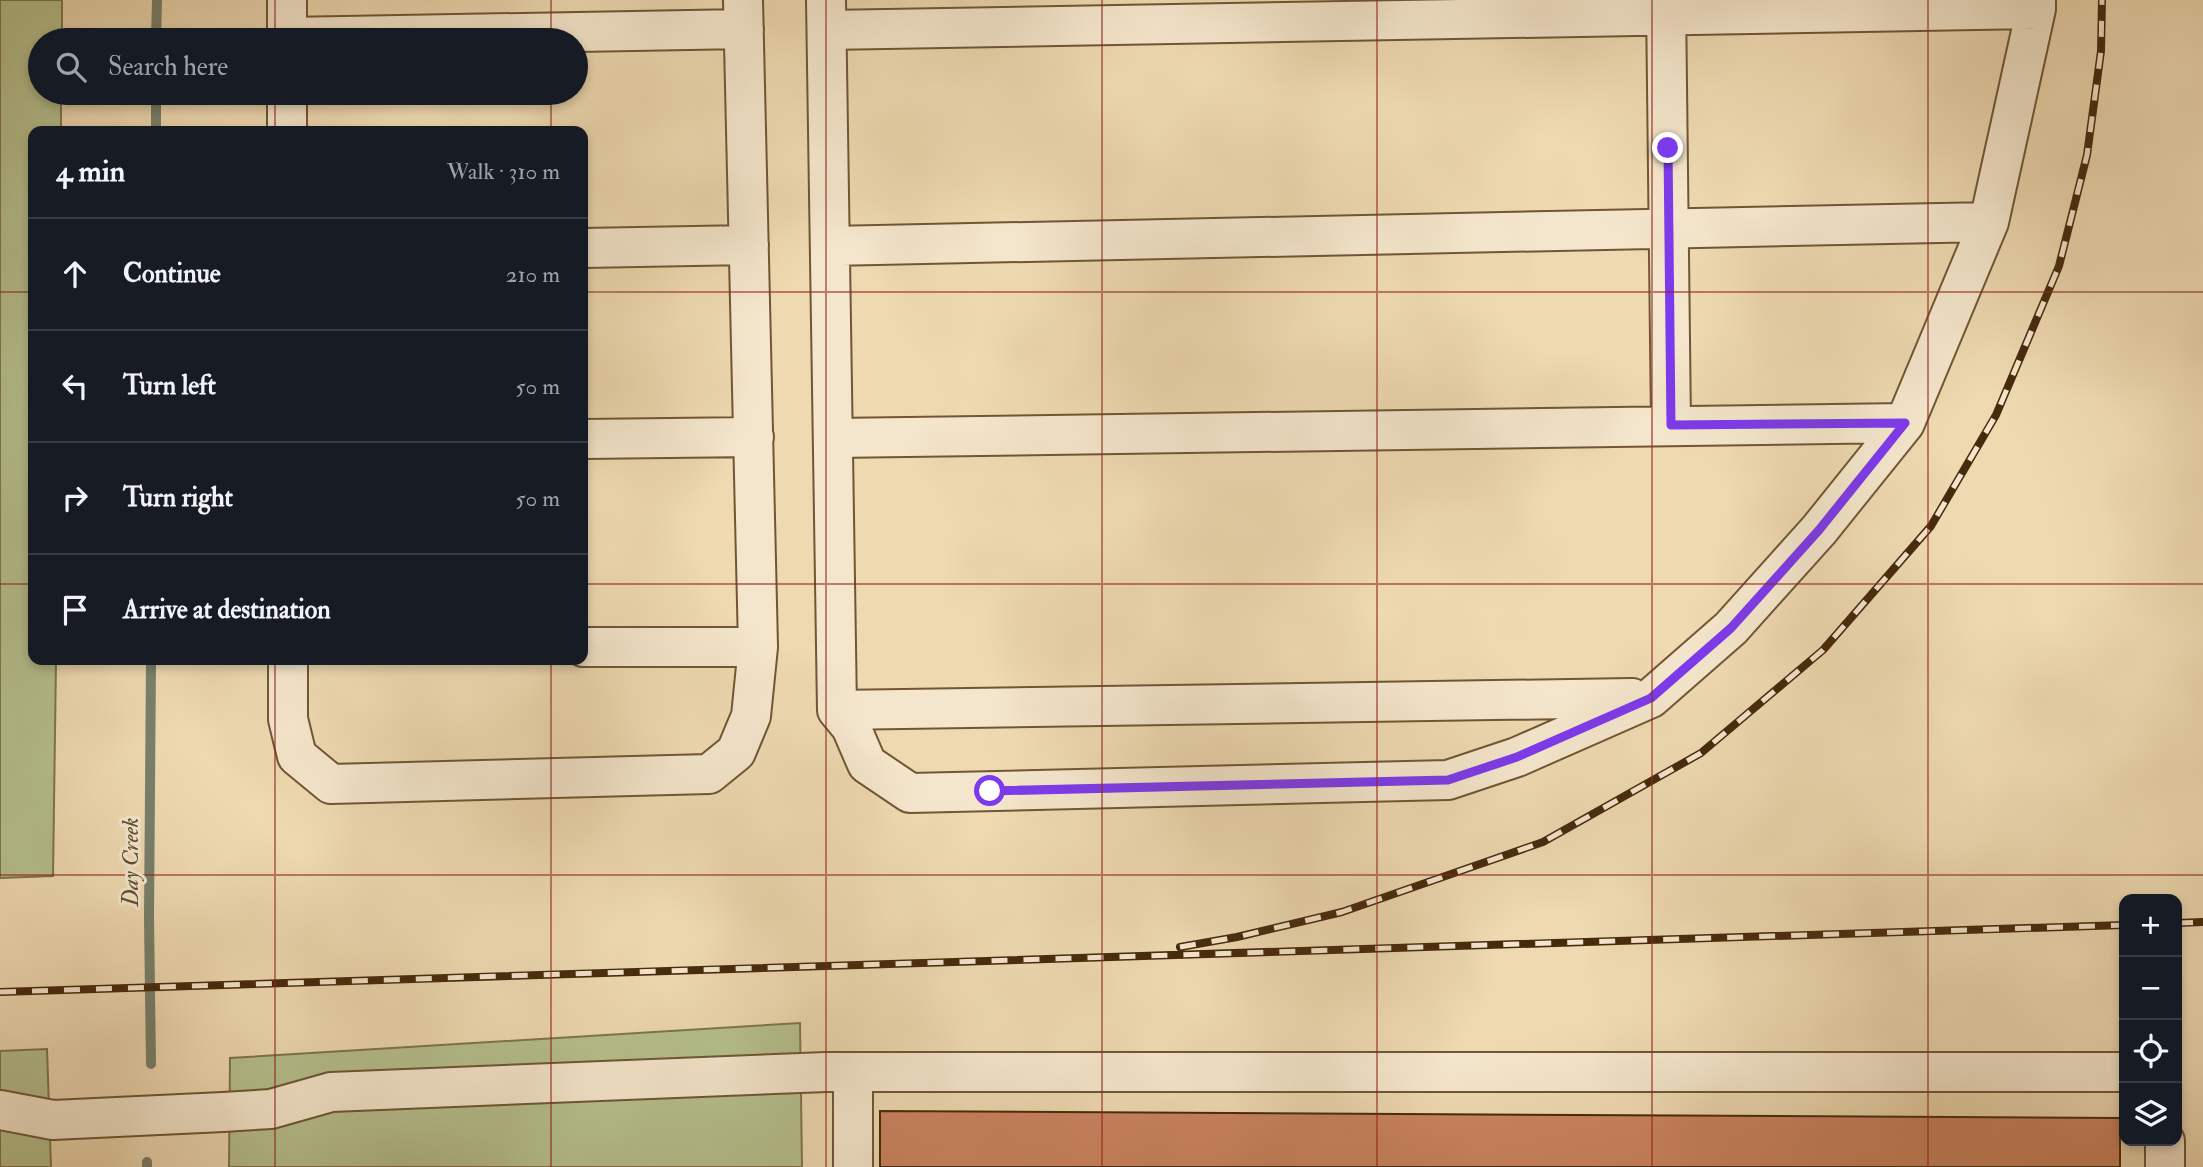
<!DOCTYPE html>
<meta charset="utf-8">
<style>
body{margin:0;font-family:"IM FELL Double Pica",serif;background:#20242c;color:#f1f3f6}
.controls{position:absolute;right:21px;bottom:21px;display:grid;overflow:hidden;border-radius:14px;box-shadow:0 4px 10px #0003}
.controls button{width:63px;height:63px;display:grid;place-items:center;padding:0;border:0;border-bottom:2px solid #363941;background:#171b24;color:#f1f3f6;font:35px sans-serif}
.stop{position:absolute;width:21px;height:21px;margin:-16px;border:5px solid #7c3aed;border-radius:50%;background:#fff}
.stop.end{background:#7c3aed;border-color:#fff;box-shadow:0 2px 7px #0008}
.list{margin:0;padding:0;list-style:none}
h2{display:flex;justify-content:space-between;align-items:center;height:91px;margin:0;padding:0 28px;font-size:30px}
h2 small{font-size:23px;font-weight:400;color:#9ea1a6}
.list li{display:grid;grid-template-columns:46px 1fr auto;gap:21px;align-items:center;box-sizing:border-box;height:112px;padding:0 28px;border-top:2px solid #363941}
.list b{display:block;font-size:26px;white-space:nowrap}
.list em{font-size:23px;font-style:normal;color:#9ea1a6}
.icon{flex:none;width:38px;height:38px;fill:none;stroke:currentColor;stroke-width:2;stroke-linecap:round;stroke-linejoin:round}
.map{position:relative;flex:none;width:2203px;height:1167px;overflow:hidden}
.search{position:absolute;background:#171b24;box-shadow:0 4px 10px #0003;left:28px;top:28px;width:560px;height:77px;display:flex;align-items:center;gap:18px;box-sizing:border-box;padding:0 24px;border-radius:38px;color:#9ea1a6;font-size:26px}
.panel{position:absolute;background:#171b24;box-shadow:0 4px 10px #0003;left:28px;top:126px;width:560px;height:539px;border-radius:14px}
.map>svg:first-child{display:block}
.green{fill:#b5c08e;stroke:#7e754d;stroke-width:2}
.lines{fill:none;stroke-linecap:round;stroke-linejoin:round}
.stream{stroke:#78806c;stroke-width:10}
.building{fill:#ca8360;stroke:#462a0c;stroke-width:2}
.minor-casing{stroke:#705635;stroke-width:42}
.minor{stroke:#f4e6cc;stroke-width:38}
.rail-casing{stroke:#462a0c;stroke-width:8}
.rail{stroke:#f4e6cc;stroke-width:5;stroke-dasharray:16;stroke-linecap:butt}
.route{stroke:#7c3aed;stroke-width:9}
.grid{fill:none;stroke:#8f2418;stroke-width:2;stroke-opacity:0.55}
.labels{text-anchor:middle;stroke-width:6;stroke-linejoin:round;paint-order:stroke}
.water-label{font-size:23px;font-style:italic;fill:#5b4e34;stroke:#f4e6cc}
</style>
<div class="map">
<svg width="2203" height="1167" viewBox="0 0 2203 1167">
<rect width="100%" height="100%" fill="#eed9b1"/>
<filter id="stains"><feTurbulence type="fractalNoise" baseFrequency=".00286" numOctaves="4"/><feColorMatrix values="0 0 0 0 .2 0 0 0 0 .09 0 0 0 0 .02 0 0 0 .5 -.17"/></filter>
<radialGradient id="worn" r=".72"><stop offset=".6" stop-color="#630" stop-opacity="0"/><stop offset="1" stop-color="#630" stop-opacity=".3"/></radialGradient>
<!-- green -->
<path class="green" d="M0,0H62V40H40V93H61V131H33V660H56L53,876L0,878Z
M800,1023L802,1167H229L230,1058Z
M47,1049L51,1167H0V1051Z"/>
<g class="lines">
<!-- stream -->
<path class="stream" d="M156,40L157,0
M156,131V93
M151,1064L149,918L151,660
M147,1162V1167"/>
</g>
<!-- building -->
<path class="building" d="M880,1111L2120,1118V1167H880Z"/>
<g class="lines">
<!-- minor casing -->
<g class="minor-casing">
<path id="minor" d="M826,0L837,710L851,727L867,764L910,793L1448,780L1517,757L1651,698L1731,628L1819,530L1905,423L1989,222L2036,9V0
M1666,0L1671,425
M827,30L2036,9
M287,37L744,29
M287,40V0
M287,93V131
M830,246L1989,222
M583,248L749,245
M833,438L1905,423
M583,439L754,437
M583,647H758
M288,660V719L297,756L331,784L709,774L736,752L751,716L758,647L743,0
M837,710L1632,698
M0,1110L53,1120L223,1112L271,1109L331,1092L826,1072H2124
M2165,1141V1167
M853,1167V1072"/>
</g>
<!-- minor -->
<use href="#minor" class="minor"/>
<!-- rail casing -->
<g class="rail-casing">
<path id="rail" d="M2177,923L2203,922
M1180,947L1237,937L1342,912L1543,842L1701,753L1823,650L1931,526L1996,415L2059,266L2087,155L2101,51L2102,0
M0,992L2124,925"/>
</g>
<!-- rail -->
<use href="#rail" class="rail"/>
</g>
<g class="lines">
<!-- route -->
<path class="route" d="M990,791L1448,780L1517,757L1651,698L1731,628L1819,530L1905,423L1671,425L1668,148"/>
</g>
<!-- grid -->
<path class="grid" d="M275,0V40M551,0V40M826,0V1167M1102,0V1167M1377,0V1167M1652,0V1167M1928,0V1167M275,93V131M551,93V131M0,292H33M583,292H2203M0,584H33M583,584H2203M275,660V1167M551,660V1167M0,875H2203"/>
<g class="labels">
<!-- water labels -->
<g class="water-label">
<text transform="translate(130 862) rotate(-90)" y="8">Day Creek</text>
</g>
</g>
<rect width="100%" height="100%" filter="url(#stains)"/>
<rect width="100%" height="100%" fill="url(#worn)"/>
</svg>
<div class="controls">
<button>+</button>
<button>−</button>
<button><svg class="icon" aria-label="locate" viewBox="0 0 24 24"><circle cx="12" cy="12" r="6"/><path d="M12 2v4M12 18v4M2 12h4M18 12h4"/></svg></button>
<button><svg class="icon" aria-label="layers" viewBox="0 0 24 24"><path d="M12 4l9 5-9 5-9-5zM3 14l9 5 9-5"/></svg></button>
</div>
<div class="stop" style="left:990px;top:791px"></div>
<div class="stop end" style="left:1668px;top:148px"></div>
<div class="search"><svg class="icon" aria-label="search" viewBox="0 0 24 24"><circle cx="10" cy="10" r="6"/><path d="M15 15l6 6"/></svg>Search here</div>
<section class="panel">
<h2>4 min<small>Walk · 310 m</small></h2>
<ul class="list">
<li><svg class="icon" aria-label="ahead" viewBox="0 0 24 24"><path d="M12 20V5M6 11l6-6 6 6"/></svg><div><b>Continue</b></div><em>210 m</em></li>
<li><svg class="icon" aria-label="left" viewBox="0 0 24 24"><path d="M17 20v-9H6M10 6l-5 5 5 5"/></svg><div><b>Turn left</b></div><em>50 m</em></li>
<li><svg class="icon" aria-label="right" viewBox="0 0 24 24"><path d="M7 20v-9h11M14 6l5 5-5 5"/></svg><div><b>Turn right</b></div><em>50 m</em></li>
<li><svg class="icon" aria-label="arrive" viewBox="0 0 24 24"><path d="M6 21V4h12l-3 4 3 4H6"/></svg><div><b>Arrive at destination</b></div></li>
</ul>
</section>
</div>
